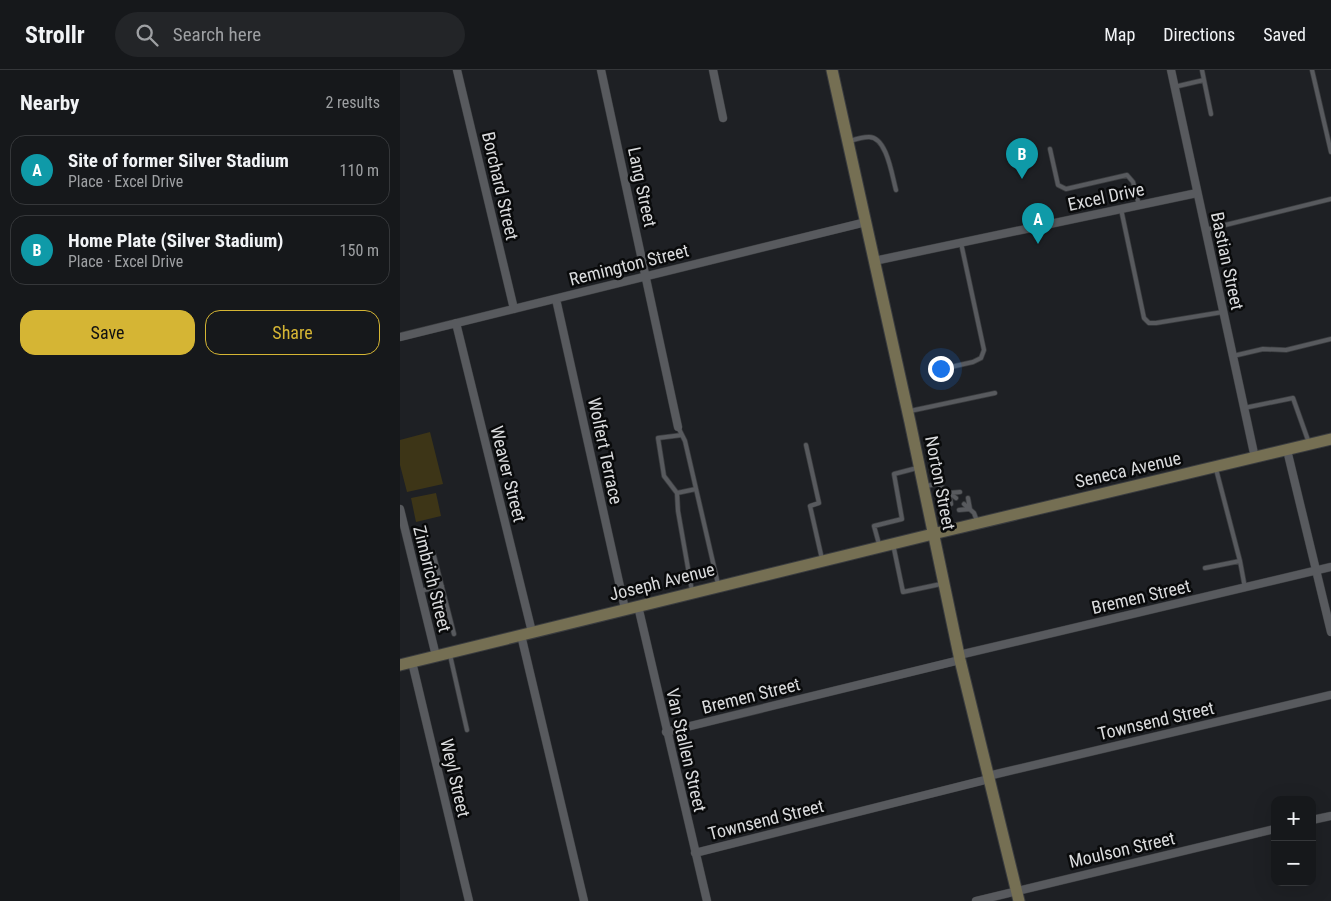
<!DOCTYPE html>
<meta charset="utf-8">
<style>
body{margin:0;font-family:"Roboto Condensed",sans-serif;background:#232528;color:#f1f3f6}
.controls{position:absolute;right:15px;bottom:15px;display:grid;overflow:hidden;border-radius:10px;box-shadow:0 5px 20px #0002}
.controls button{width:45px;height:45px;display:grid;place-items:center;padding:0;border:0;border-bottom:1px solid #35373a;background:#16181b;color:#f1f3f6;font:25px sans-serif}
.you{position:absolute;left:540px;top:298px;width:18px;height:18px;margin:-12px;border:4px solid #fff;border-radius:50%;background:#1a73e8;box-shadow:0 0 0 8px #1a73e833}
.badge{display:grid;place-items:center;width:32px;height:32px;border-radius:50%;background:#d5b534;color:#fff;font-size:16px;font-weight:700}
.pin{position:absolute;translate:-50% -41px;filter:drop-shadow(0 1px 2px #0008)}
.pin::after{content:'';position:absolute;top:26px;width:18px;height:15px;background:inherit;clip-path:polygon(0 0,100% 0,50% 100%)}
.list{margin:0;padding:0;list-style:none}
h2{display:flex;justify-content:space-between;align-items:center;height:65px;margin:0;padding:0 20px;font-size:21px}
h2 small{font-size:16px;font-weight:400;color:#9ea0a3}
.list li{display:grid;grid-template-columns:32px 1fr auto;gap:15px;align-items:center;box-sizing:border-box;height:70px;margin:0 10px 10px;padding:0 10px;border:1px solid #35373a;border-radius:15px}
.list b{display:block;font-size:19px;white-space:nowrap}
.list p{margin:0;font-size:16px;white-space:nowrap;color:#9ea0a3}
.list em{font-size:16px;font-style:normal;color:#9ea0a3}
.actions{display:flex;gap:10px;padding:15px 20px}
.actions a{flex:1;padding:11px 0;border:1px solid #d5b534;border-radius:15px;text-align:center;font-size:18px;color:#d5b534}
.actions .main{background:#d5b534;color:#111}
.icon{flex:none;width:28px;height:28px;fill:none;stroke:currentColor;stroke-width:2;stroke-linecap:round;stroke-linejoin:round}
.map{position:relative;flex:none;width:931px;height:831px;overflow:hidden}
header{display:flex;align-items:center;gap:30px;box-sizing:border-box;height:70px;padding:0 25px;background:#16181b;border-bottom:1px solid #35373a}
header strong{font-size:24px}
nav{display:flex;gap:28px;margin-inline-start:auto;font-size:18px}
.search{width:350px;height:45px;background:#232528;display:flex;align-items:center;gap:12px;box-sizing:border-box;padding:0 18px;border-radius:28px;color:#9ea0a3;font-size:19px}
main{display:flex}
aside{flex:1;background:#16181b}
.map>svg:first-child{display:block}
.green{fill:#3d3517}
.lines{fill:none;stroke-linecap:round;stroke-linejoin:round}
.service-casing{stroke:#3a3c3f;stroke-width:5.5}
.minor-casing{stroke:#3a3c3f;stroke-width:9}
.secondary-casing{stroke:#3a3c3f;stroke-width:13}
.service{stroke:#585a5e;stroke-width:4}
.minor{stroke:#585a5e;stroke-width:8}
.secondary{stroke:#756f53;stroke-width:11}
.labels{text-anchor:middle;stroke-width:5;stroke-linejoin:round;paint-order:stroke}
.street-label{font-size:18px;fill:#dadbdd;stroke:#090a0b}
</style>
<header>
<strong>Strollr</strong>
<div class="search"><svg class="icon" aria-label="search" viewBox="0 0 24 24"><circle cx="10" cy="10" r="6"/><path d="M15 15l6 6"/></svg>Search here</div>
<nav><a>Map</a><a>Directions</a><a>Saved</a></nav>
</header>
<main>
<aside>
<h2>Nearby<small>2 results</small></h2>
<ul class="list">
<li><span class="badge" style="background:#0f9aa8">A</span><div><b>Site of former Silver Stadium</b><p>Place · Excel Drive</p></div><em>110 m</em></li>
<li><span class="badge" style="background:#0f9aa8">B</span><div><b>Home Plate (Silver Stadium)</b><p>Place · Excel Drive</p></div><em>150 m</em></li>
</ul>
<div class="actions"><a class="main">Save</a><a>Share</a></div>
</aside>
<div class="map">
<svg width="931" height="831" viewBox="0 0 931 831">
<rect width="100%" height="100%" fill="#1e2024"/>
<!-- green -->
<path class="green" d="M30,362L43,414L7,422L0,395V370Z
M36,423L41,446L16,452L11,428Z"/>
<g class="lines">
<!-- service casing -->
<g class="service-casing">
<path id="service" d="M912,0L931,82
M804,10L811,44
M774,17L804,10L802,0
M450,71C456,69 463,67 469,67C487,67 492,106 496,120
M650,79L658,115L666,119L727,105L733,112L739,135
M721,139L744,248L749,253H756L823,242
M805,160L931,129
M833,286L863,279L886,280L931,269
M533,301L573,292L581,288L584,280L561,173
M844,338L893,328L909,373
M510,341L595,323
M278,357L285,371L318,514
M282,365L258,368L264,406L277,423L278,441L292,521
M406,375L419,433L410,436L422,489
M816,399L840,491L845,518
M525,416L538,414L556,428
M277,423L296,419
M551,434L549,423L560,422
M564,434L574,443L577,451
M559,440L570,439L568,428
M479,474L474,456L502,449L494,404L517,398
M493,474L503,522L541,514
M33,482L54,564
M805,498L840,491
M20,521L42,516
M50,585L67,660"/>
</g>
<!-- minor casing -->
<g class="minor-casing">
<path id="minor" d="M57,0L114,239
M201,0L278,357
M313,0L323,48
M771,0L855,388
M474,191L797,123
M156,229L225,539
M56,253L132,562
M0,267L466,152
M887,380L931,562
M0,439L36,586
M238,536L307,831
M121,565L184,831
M559,585L931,497
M12,592L69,831
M266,662L560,590
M588,706L931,625
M912,750L931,746
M295,783L589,709
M576,831L875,759"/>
</g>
<!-- secondary casing -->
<g class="secondary-casing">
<path id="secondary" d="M432,0L510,352L560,590L619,831
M0,595L533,464L931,369"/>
</g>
<!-- service -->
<use href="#service" class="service"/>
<!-- minor -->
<use href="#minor" class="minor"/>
<!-- secondary -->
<use href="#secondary" class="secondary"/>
</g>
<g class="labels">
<!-- street labels -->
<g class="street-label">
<text transform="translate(100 116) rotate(77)" y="6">Borchard Street</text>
<text transform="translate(242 117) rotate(78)" y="6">Lang Street</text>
<text transform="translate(706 127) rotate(-12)" y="6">Excel Drive</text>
<text transform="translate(827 191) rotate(78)" y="6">Bastian Street</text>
<text transform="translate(229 195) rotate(-14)" y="6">Remington Street</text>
<text transform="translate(205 381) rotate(78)" y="6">Wolfert Terrace</text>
<text transform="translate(728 400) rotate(-13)" y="6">Seneca Avenue</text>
<text transform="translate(108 404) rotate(76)" y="6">Weaver Street</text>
<text transform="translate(540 413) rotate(79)" y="6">Norton Street</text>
<text transform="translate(32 509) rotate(76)" y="6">Zimbrich Street</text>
<text transform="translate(262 512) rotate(-14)" y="6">Joseph Avenue</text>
<text transform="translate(741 527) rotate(-13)" y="6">Bremen Street</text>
<text transform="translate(351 626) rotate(-14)" y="6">Bremen Street</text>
<text transform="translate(756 651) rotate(-13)" y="6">Townsend Street</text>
<text transform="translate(286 680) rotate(77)" y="6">Van Stallen Street</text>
<text transform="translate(55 708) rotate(77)" y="6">Weyl Street</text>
<text transform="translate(366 750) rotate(-14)" y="6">Townsend Street</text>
<text transform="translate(722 780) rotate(-13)" y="6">Moulson Street</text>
</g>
</g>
</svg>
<div class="controls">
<button>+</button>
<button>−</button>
</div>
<div class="you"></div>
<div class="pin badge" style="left:638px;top:174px;background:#0f9aa8">A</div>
<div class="pin badge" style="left:622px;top:109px;background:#0f9aa8">B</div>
</div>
</main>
